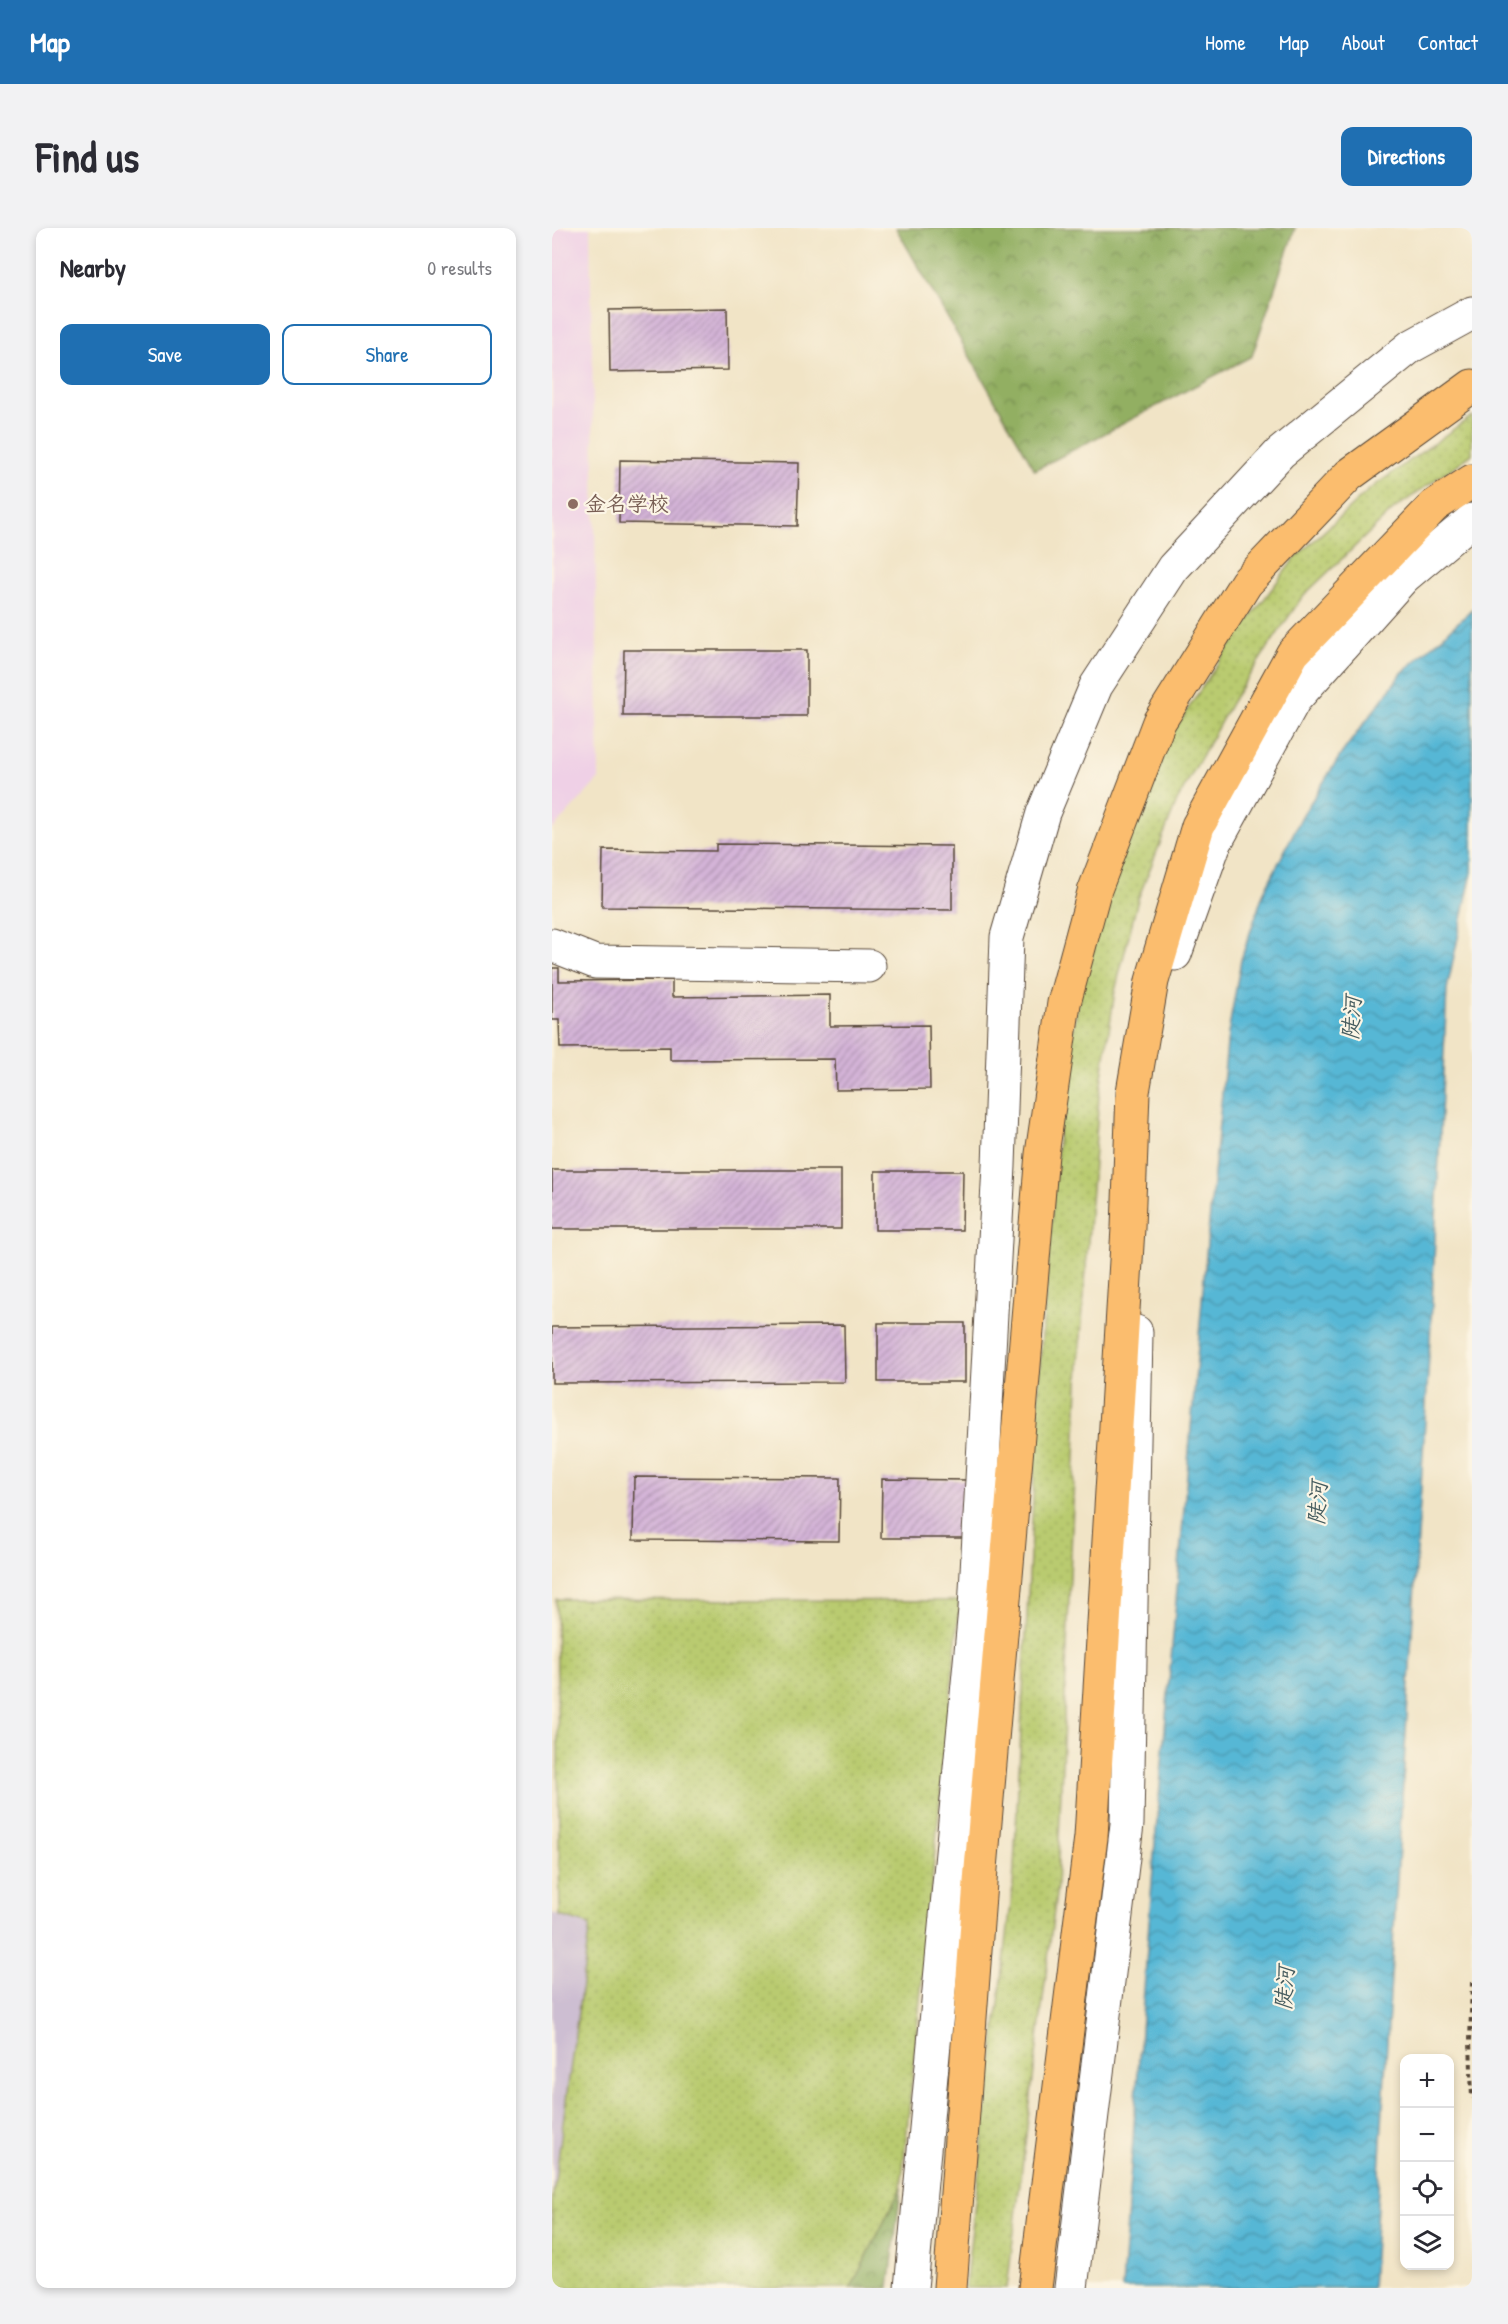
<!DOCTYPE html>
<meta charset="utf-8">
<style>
body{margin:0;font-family:"Patrick Hand","LXGW WenKai TC",sans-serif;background:#f2f2f3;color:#2b2b33}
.controls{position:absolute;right:18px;bottom:18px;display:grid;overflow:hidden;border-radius:12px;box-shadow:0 3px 9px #0003}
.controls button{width:54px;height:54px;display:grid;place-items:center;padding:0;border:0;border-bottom:2px solid #e1e1e2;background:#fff;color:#2b2b33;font:30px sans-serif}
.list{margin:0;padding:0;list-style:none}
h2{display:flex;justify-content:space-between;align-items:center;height:78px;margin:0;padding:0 24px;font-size:26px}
h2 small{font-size:20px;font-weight:400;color:#7c7c81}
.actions{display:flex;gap:12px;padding:18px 24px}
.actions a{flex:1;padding:14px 0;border:2px solid #1f6fb2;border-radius:12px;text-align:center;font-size:21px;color:#1f6fb2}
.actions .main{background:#1f6fb2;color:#fff}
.icon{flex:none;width:33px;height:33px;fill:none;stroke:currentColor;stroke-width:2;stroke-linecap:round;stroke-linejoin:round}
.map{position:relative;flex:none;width:920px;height:2060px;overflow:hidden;border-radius:12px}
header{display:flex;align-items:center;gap:36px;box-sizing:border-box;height:84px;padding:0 30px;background:#1f6fb2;color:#fff}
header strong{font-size:28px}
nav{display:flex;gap:33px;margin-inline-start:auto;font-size:21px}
.intro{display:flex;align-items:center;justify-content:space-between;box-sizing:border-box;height:144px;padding:0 36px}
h1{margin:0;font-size:42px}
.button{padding:15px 27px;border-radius:12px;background:#1f6fb2;color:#fff;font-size:21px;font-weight:700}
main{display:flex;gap:36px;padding:0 36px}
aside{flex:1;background:#fff;border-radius:12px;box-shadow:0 3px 9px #0003}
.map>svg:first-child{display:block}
.built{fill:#efd0e6}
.industrial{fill:#cdbed2}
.grass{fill:url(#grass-dots);stroke:#7a7a46;stroke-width:1.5}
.forest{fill:url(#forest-crowns);stroke:#666c40;stroke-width:1.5}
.water{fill:url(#water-waves);stroke:#49707a;stroke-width:1.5}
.building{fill:url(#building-hatch)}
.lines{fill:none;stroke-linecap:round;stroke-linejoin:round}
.minor-casing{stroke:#564637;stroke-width:35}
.major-casing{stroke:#564637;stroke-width:35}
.path{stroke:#564637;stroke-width:4;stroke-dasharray:4.5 4.5;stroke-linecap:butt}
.minor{stroke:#fff;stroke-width:33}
.major{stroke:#fbbd6e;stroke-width:33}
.education-dot{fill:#8d6e63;stroke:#fcf5e5;stroke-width:2}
.labels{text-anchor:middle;stroke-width:4.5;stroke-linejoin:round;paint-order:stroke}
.education-label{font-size:21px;fill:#785e54;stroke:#fcf5e5;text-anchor:start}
.water-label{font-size:22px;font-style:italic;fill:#455b5e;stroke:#fcf5e5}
</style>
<header>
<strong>Map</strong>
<nav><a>Home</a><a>Map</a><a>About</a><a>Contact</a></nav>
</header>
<div class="intro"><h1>Find us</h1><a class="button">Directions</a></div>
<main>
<aside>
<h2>Nearby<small>0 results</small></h2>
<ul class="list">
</ul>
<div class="actions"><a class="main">Save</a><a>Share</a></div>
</aside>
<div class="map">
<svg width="920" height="2060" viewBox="0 0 920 2060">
<defs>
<pattern id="grass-dots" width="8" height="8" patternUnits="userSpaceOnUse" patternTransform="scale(1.5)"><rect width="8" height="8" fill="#b9cb6f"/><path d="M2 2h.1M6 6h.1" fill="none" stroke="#a0ae60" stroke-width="1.8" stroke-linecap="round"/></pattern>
<pattern id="forest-crowns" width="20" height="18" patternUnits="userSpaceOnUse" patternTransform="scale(1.5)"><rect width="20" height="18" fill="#92af62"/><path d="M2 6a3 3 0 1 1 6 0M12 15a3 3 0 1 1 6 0" fill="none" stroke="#788f50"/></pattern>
<pattern id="water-waves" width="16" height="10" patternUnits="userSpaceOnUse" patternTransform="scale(1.5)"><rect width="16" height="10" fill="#57b7d5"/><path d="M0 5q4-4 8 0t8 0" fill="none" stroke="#4995ac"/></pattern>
<pattern id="building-hatch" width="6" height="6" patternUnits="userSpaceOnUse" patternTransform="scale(1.5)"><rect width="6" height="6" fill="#d4b4d8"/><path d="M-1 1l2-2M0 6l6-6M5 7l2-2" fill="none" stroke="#ad93af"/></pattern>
</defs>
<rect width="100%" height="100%" fill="#fcf5e5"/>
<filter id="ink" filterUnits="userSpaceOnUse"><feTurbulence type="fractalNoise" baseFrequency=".0167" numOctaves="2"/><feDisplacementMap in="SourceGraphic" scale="12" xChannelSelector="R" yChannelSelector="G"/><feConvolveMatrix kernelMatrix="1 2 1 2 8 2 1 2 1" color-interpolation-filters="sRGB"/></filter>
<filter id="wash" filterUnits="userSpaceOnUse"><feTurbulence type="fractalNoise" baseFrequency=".008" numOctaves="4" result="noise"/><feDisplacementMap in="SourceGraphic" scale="24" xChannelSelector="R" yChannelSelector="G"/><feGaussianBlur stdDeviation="1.35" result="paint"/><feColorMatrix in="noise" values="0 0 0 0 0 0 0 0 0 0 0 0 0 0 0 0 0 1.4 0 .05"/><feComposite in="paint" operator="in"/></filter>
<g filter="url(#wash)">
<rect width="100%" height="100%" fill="#f1e4c6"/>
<!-- built -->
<path class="built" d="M0,0H38L47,551L0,602Z"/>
<!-- industrial -->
<path class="industrial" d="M0,1685L38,1696L0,1975Z"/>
<!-- grass -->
<path class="grass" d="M920,188V226L842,281L750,369L682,470L625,573L586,671L563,763L547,868L527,1133L505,1658L455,2060H413L461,1658L488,1135L510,863L528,765L565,632L612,518L673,424L742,331L818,261Z
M4,1371L408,1373L349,1960L299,2060H0V1975L38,1697L8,1688Z"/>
<!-- forest -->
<path class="forest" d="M344,0H743L700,128L483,242Z
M349,1960L337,2060H299Z"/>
<!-- water -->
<path class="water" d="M920,382V644L895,761L879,1095L820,2060H570L602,1627L655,1015L676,806L689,732L711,666L750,588L790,525L850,445Z"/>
<g id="blocks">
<!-- building -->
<path class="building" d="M175,80L176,142L58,144L57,82Z
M68,232L247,235L245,298L67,295Z
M72,422H255V488H71Z
M164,616L400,618V682L50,679L51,622L164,623Z
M0,740H7V753L120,752V769L278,767V798L377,797L378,861L284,862L283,831L118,832V819L8,820L7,792H0Z
M0,942H289V1001H0Z
M323,943H411L410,1002H323Z
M326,1095H413V1154H326Z
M292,1097L293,1154L0,1155V1099Z
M82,1249L288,1250L287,1313L81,1312Z
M330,1251L416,1252V1310H329Z"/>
</g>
</g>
<g filter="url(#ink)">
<use href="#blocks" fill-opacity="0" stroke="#564637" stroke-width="1.5"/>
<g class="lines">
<!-- minor casing -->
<g class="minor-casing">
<path id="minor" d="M0,717L43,734L317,738
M623,726L662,617L742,472L852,349L920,292
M359,2060L423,1381L447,938L455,709L491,585L544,458L621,340L728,225L858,119L920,85
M519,2060L575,1596L584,1104"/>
</g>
<!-- major casing -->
<g class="major-casing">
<path id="major" d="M398,2060L429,1641L490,926L512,775L542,664L607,494L694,355L797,247L920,158
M483,2060L539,1609L576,1000L581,864L600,753L646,598L741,425L882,278L920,253"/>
</g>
<!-- path -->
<path class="path" d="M920,1754L918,1813L920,1871"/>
<!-- minor -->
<use href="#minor" class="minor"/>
<!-- major -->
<use href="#major" class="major"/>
</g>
</g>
<!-- markers -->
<circle class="education-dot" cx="21" cy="276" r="6"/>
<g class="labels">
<!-- education labels -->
<g class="education-label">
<text x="33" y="283">金名学校</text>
</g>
<!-- water labels -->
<g class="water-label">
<text transform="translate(799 790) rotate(-86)" y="8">陡河</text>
<text transform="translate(765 1275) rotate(-86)" y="8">陡河</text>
<text transform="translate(732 1760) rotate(-86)" y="8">陡河</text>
</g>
</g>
</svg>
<div class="controls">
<button>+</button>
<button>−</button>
<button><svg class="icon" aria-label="locate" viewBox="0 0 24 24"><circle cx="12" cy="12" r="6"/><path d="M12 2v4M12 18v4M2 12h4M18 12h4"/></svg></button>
<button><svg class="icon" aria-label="layers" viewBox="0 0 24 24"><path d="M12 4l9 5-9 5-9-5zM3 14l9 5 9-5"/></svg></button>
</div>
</div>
</main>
